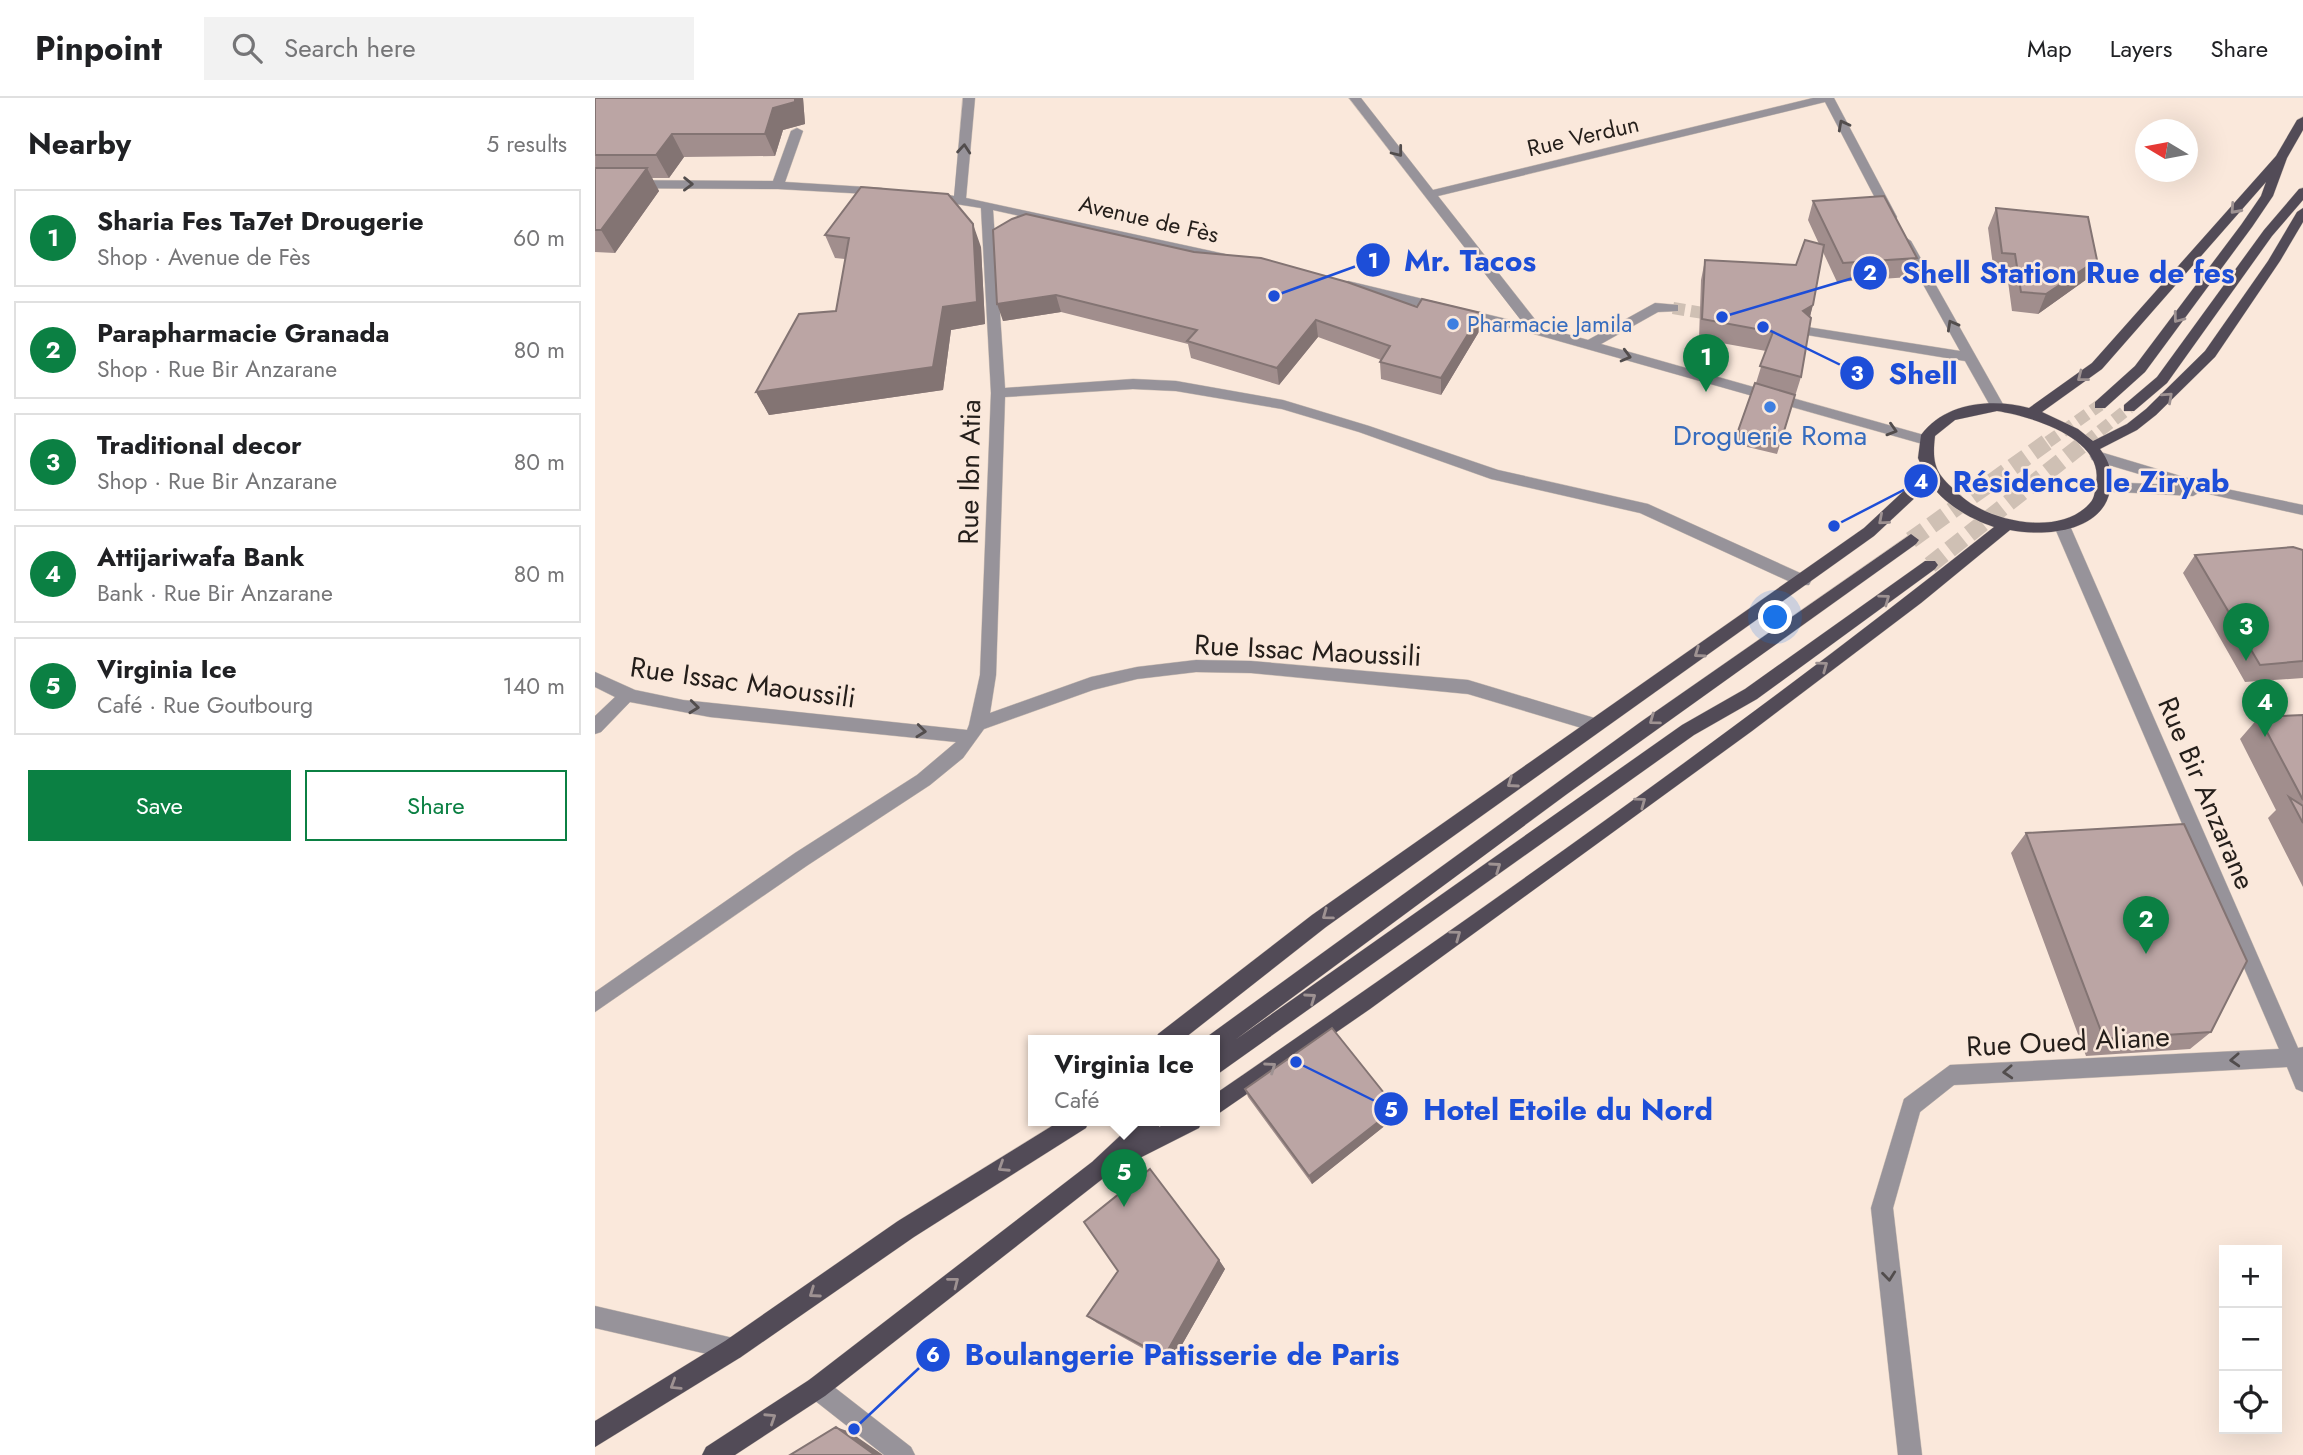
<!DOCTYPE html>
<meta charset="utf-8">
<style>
body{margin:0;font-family:Jost,sans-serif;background:#f2f2f2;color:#202124}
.controls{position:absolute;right:21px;bottom:21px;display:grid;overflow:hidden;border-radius:0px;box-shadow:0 7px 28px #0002}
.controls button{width:63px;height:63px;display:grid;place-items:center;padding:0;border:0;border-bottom:2px solid #e0e0e0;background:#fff;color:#202124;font:35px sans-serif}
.compass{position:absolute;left:1540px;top:21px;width:63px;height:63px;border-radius:50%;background:#fff;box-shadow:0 7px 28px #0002;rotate:280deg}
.you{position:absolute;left:1181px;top:520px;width:24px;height:24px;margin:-18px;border:5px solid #fff;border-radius:50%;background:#1a73e8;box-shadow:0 0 0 10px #1a73e833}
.badge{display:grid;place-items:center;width:46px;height:46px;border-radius:50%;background:#0b8043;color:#fff;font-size:23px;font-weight:700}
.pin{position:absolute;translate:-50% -58px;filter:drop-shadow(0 2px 4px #0008)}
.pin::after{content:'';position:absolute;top:37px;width:24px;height:21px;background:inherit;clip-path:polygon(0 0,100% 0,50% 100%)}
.popup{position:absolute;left:433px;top:937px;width:192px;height:91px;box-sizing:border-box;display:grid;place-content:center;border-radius:0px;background:#fff;filter:drop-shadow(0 2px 5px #0005);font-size:23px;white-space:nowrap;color:#757577}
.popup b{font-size:26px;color:#202124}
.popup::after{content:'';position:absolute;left:50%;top:100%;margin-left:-14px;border:14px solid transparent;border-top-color:#fff}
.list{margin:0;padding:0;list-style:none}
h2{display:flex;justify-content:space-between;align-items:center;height:91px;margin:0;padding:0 28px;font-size:30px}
h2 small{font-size:23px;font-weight:400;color:#757577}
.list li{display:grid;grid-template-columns:46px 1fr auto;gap:21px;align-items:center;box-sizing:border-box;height:98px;margin:0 14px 14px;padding:0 14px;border:2px solid #e0e0e0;border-radius:0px}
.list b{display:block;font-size:26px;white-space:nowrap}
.list p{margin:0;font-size:23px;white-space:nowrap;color:#757577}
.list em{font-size:23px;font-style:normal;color:#757577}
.actions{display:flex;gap:14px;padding:21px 28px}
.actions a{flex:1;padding:16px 0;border:2px solid #0b8043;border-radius:0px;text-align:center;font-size:24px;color:#0b8043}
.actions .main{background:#0b8043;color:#fff}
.icon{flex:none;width:38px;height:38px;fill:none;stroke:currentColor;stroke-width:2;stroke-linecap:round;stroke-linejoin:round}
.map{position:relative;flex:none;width:1708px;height:1357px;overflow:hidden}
header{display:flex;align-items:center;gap:42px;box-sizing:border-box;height:98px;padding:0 35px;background:#fff;border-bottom:2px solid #e0e0e0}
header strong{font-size:33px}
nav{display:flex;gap:38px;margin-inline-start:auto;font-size:24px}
.search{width:490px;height:63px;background:#f2f2f2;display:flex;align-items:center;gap:18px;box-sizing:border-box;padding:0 24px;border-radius:0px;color:#757577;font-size:26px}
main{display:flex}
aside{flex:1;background:#fff}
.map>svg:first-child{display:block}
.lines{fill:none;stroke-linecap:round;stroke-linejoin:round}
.minor-tunnel{stroke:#cfc0b4;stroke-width:12;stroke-dasharray:12 6;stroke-linecap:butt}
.major-tunnel-far1{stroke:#cfc0b4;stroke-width:12;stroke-dasharray:12 6;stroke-linecap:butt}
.major-tunnel{stroke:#cfc0b4;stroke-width:17;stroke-dasharray:17 8;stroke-linecap:butt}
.minor-casing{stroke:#d3c4b8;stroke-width:1}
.major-casing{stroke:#d3c4b8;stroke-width:1}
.minor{fill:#97939a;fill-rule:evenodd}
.major{fill:#524b57;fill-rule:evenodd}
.wall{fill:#a18e8d}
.shaded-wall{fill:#837473}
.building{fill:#bba5a4;stroke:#837473;stroke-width:2}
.oneway{stroke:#524d4d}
.oneway2{stroke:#9e9292}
.shop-dot{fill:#3f7fe0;stroke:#fae8db;stroke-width:2.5}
.labels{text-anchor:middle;stroke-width:5;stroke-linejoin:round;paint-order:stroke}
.far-street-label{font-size:23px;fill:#241e1a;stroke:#fae8db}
.far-shop-label{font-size:23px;fill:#366cbe;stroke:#fae8db;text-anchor:start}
.shop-label{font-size:28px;fill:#366cbe;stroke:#fae8db}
.street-label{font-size:28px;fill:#241e1a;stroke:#fae8db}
.leader{fill:none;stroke:#1d4ed8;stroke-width:2.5}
.callout-dot{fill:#1d4ed8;stroke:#fae8db;stroke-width:2.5}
.mark-label{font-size:21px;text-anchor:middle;font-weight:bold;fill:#fff}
.callout-label{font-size:30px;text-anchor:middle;font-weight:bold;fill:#1d4ed8;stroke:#fae8db;stroke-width:5;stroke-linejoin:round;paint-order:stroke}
</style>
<header>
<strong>Pinpoint</strong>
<div class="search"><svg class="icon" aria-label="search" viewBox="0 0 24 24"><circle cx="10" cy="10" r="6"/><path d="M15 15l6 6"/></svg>Search here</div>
<nav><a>Map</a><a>Layers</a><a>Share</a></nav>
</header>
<main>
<aside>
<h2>Nearby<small>5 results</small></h2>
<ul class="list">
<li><span class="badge">1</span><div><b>Sharia Fes Ta7et Drougerie</b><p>Shop · Avenue de Fès</p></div><em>60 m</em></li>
<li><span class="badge">2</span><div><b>Parapharmacie Granada</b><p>Shop · Rue Bir Anzarane</p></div><em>80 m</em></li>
<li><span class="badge">3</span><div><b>Traditional decor</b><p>Shop · Rue Bir Anzarane</p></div><em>80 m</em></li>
<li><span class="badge">4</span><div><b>Attijariwafa Bank</b><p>Bank · Rue Bir Anzarane</p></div><em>80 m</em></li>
<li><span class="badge">5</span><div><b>Virginia Ice</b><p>Café · Rue Goutbourg</p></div><em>140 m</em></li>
</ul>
<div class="actions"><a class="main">Save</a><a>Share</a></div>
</aside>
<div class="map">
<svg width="1708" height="1357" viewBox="0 0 1708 1357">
<rect width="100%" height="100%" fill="#fae8db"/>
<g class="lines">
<!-- minor-tunnel -->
<path class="minor-tunnel" d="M1078,210L1126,218"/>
<!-- major-tunnel-far1 -->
<path class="major-tunnel-far1" d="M1453,344L1505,307
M1491,344L1534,310"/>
<!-- major-tunnel -->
<path class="major-tunnel" d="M1316,442L1455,342
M1335,467L1493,342"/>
<!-- minor casing -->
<g class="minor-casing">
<path id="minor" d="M368,0H380L371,100L630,156L636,160L630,164L398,112L410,290L538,281L581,283L688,302L774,328L903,372L1053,406L1214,479L1216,483L1214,487H1202L1045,415L896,381L764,334L687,311L581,293L538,291L410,299L401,577L395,615L496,579L542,569L601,562L656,563L873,582L1006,622L1009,627L1006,632L1000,634L873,596L656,575L601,574L542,581L498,592L389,631L368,660L335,687L213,767L0,914V894L200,755L322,677L361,644L115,619L35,604L6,634L0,636V618L20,599L0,589V574L40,592L88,602L372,632L374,627L385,577L396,295L386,110L336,102L330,98L336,94L359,98Z
M754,0H766L838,92L1218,0H1239L1302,119L1300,122L1290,119L1230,4L843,98L946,229L993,242L1060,205L1083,207V213L1063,214L1006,246L1336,339L1338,342L1331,347L939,236L748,190L747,187L753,183L928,225Z
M202,30L208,33L190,84L287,90L293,94L291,97L183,91L0,90V82L178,83L196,33Z
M1310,139L1316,143L1409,308L1407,311H1397L1370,263L1212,237L1205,233L1212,229L1365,253L1304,143Z
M1502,353L1622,389L1708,407V417L1605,394L1598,398L1505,393L1503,389L1505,385L1510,384L1581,387L1497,362L1495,358Z
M1467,423L1475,428L1703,950L1708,949V994L1701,991L1692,969L1359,987L1325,1014L1298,1110L1327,1357H1303L1276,1110L1309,1001L1355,967L1684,951L1459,428Z
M0,1208L138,1240L146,1243L149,1251L146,1259L138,1262L0,1230Z
M222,1278L230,1282L316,1349L320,1357H289L214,1298L210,1290L214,1282Z"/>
</g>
<!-- major casing -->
<g class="major-casing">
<path id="major" d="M1708,19V32L1692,60L1678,98L1657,129L1550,274L1510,310H1500V304L1540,268L1646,127L1666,98L1671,84L1507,271L1447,314L1483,331L1498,343L1532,326L1551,311L1610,253L1673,163L1702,114L1708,110V124L1685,163L1620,259L1561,317L1542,332L1505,351C1515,364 1518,376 1515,392C1508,434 1449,439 1415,432L1326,505L1157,633L775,911L620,1018V996C884,814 1148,629 1399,429C1375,421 1345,404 1333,381L1324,396L1279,438L731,829L586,943H560L563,936L717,817L1269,430L1314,388L1326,367L1323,360L1326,337C1350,304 1398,300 1434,310L1497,265L1681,58L1702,22ZM1402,313C1435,318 1510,340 1501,385C1500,392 1500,400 1495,405C1466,439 1395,424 1366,398C1343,377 1336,371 1340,338L1360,322Z
M1708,90V102L1677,138L1572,285L1539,313H1529V307L1562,279L1669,132L1704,91Z
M1316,436L1324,442L1321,446L972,696L640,942L1087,627L1150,591L1330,463H1340L1343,467L1340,471L1162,601L1099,637L620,978V956L625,952L620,954V943H611L613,938L1047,623Z
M465,1023H494L491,1030L319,1139L146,1259L0,1349V1323L130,1243L303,1123Z
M541,1023H566L564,1029L575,1023H607L604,1030L515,1075L230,1298L140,1357H107L111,1349L214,1282L497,1064Z"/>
</g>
<!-- minor -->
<use href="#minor" class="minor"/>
<!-- major -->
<use href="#major" class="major"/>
</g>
<!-- wall -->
<path class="wall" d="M0,0H208L210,26L188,32L180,58L89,59L74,80H57L64,93L20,155L0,154Z
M1218,103L1322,160L1315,179L1242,184L1228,154L1215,219L1206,279L1182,356L1140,346L1143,333L1161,285L1171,253L1104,241L1106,182L1110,162L1201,167L1224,146L1213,122Z
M1401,110L1492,181L1443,216L1417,213L1412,176L1399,175L1393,130Z
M398,132L885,232L846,297L786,281L785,264L786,262L723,239L684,287L596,260L593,246L466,214L408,223Z
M230,137L386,149L390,226L356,232L348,292L174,317L161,294L241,213L250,161L240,160Z
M1708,452V580L1650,584L1588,475L1600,457Z
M1708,617V789L1673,720L1681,712L1645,641L1664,619Z
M1431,735L1616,934L1595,951L1491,958L1416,755Z
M650,991L801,1010L802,1018L717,1086L653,999Z
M624,1162L630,1171L576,1266L502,1225L492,1218Z"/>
<!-- shaded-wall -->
<path class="shaded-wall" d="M200,0H208L210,26L188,32L180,58L170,36L178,10Z
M77,36L89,59L74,80L61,57Z
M52,70L64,93L20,155L6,132Z
M378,126L386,149L390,226L356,232L348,292L174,317L161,294L348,209Z
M1502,162L1492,181L1443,216L1451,196Z
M461,197L466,214L408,223L402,206Z
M1218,207L1213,226L1208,213Z
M886,215L885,232L846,297V280Z
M721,222L723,239L684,287L682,270Z
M801,1010L802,1018L717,1086L714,1078Z
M624,1162L630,1171L576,1266L569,1259Z
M241,1329L255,1334L288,1357H280Z"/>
<!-- building -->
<path class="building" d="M0,0H200V4L178,10L170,36H77L61,57H0Z
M0,70H52L6,132H0Z
M266,89L353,96L378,126L382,204L348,209L338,269L161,294L204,216L241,213L254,140L230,137Z
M1289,98L1322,160L1248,165L1218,103Z
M1401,110L1493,119L1502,162L1451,196L1426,194L1420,156L1407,155Z
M431,116L599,154L666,160L752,184L822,209L827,201L886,215L846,280L785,264L795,248L721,222L682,270L592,243L602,232L461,197L402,206L398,132L417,121Z
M1210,142L1229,147L1218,207L1208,213L1216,220L1206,279L1165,268L1178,234L1107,221L1110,162L1201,167Z
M1160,285L1200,297L1186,343L1143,333Z
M1698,449L1708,452V563L1665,567L1600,457Z
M1708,617V702L1664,619Z
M1694,699L1708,708V725Z
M1589,726L1652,863L1616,934L1509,941L1431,735Z
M737,930L801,1010L714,1078L650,991Z
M555,1071L624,1162L569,1259L492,1218L523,1173L489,1124Z
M241,1329L280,1357H195Z"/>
<!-- one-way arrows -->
<defs><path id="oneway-chevron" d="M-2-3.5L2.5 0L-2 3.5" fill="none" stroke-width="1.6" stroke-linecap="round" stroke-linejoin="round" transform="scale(1.75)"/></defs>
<g class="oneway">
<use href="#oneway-chevron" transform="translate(1248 27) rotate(-118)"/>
<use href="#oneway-chevron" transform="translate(369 51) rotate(-85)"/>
<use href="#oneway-chevron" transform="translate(803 54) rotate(52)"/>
<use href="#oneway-chevron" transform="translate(93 86) rotate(1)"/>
<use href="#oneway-chevron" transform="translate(1357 227) rotate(-119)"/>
<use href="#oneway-chevron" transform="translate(1031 258) rotate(15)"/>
<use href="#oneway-chevron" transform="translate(1297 332) rotate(17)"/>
<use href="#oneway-chevron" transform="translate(99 609) rotate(6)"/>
<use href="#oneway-chevron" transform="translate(326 633) rotate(6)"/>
<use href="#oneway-chevron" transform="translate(1640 962) rotate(177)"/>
<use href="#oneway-chevron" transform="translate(1413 974) rotate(177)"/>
<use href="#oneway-chevron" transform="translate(1294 1178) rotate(84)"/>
</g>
<g class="oneway2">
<use href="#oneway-chevron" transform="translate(1640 111) rotate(132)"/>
<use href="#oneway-chevron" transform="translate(1583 220) rotate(127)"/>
<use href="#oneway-chevron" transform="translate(1487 279) rotate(142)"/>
<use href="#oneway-chevron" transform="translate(1573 299) rotate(-42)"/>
<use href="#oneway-chevron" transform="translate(1288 422) rotate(139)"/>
<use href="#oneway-chevron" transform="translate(1290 501) rotate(-36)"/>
<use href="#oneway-chevron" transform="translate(1104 555) rotate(145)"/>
<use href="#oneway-chevron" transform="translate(1228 568) rotate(-36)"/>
<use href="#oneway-chevron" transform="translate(1059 622) rotate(144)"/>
<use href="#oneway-chevron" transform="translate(917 685) rotate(145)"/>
<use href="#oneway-chevron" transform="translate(1046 704) rotate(-36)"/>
<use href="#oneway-chevron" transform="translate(901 769) rotate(-35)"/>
<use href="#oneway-chevron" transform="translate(732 817) rotate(144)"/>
<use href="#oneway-chevron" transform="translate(861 837) rotate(-36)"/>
<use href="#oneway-chevron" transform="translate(716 900) rotate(-35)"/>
<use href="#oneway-chevron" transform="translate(676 969) rotate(-35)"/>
<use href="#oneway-chevron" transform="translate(408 1069) rotate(147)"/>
<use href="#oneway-chevron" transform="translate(359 1184) rotate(-38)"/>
<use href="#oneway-chevron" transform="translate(219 1195) rotate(145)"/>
<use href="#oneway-chevron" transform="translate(80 1287) rotate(148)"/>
<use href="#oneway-chevron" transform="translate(176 1320) rotate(-33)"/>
</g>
<!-- markers -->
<g class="shop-dot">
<circle cx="858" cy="226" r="7"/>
<circle cx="1175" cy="309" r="7"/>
</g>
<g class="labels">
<!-- far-street labels -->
<g class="far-street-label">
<text transform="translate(988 38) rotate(-13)" y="8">Rue Verdun</text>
<text transform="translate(554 121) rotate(13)" y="8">Avenue de Fès</text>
</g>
<!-- far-shop labels -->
<g class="far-shop-label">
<text x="872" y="234">Pharmacie Jamila</text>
</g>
<!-- shop labels -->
<g class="shop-label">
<text x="1175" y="347">Droguerie Roma</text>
</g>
<!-- street labels -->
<g class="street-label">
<text transform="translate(374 374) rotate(-89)" y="10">Rue Ibn Atia</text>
<text transform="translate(713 552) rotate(3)" y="10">Rue Issac Maoussili</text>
<text transform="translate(148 584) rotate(8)" y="10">Rue Issac Maoussili</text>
<text transform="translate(1612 695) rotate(67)" y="10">Rue Bir Anzarane</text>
<text transform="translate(1473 943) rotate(-3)" y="10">Rue Oued Aliane</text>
</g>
</g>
<!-- callouts -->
<path class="leader" d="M679 198L778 162M1127 219L1275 175M1168 229L1262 275M1239 428L1326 383M701 964L796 1011M259 1331L338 1257"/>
<g class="callout-dot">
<circle cx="679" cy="198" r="7"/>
<circle cx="1127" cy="219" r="7"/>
<circle cx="1168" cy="229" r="7"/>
<circle cx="1239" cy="428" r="7"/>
<circle cx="701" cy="964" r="7"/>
<circle cx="259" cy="1331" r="7"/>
<circle cx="778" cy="162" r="18"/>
<circle cx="1275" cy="175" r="18"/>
<circle cx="1262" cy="275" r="18"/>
<circle cx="1326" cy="383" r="18"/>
<circle cx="796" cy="1011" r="18"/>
<circle cx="338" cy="1257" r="18"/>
</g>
<g class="mark-label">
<text x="778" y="170">1</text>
<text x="1275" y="182">2</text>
<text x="1262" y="283">3</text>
<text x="1326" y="391">4</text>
<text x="796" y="1019">5</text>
<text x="338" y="1264">6</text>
</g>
<g class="callout-label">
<text x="875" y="173">Mr. Tacos</text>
<text x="1473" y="185">Shell Station Rue de fes</text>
<text x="1328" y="286">Shell</text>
<text x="1496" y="394">Résidence le Ziryab</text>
<text x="973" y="1022">Hotel Etoile du Nord</text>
<text x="587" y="1267">Boulangerie Patisserie de Paris</text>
</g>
</svg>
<div class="controls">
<button>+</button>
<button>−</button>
<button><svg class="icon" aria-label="locate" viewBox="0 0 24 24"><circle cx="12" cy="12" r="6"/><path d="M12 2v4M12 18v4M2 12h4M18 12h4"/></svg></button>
</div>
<svg class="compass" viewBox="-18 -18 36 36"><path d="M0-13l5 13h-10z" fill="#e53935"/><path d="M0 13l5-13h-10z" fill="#757577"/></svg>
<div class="you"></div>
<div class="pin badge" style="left:1111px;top:294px">1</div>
<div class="pin badge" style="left:1551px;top:856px">2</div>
<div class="pin badge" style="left:1651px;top:563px">3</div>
<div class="pin badge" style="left:1670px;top:639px">4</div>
<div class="pin badge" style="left:529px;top:1109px">5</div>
<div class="popup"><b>Virginia Ice</b>Café</div>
</div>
</main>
